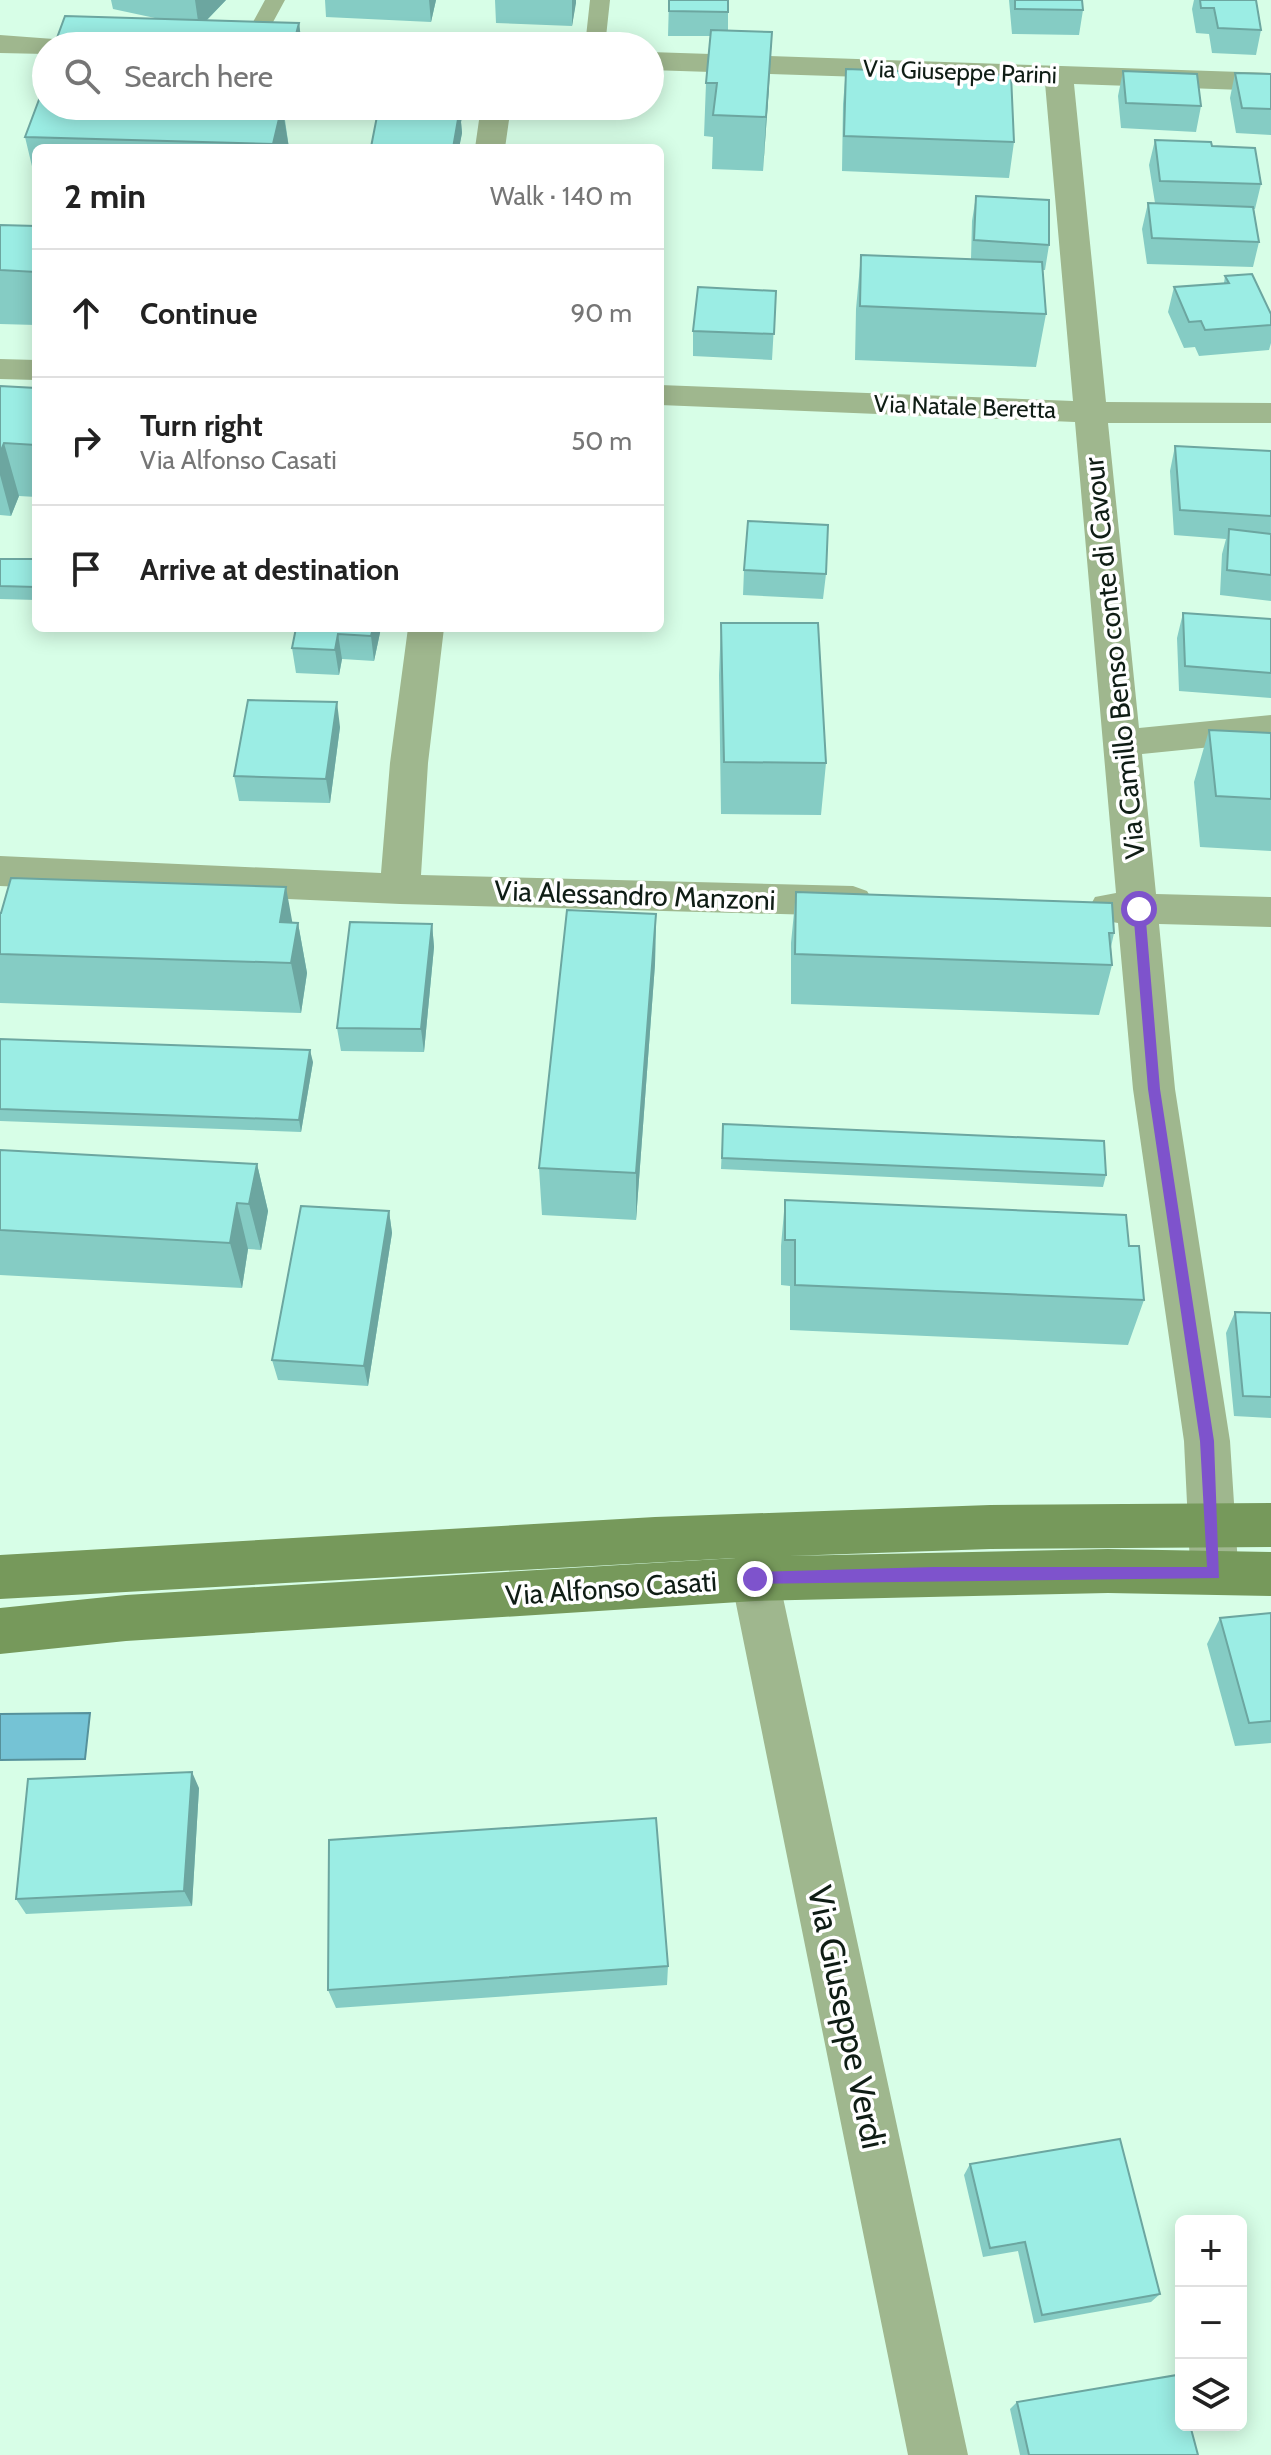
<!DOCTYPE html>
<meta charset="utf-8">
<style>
body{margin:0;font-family:Cabin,sans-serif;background:#f6f6f6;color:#222}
.controls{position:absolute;right:24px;bottom:24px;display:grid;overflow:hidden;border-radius:12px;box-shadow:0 4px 20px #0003}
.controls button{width:72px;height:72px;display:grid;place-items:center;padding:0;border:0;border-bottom:2px solid #e0e0e0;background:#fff;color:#222;font:40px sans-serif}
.stop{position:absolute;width:24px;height:24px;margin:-18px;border:6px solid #7e53cc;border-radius:50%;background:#fff}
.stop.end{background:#7e53cc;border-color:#fff;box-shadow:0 2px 8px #0008}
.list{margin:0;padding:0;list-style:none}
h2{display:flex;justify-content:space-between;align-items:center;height:104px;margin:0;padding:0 32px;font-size:34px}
h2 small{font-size:26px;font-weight:400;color:#767676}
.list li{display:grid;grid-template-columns:52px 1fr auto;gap:24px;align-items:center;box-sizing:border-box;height:128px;padding:0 32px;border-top:2px solid #e0e0e0}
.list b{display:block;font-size:30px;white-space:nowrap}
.list p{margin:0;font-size:26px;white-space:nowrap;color:#767676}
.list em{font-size:26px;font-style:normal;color:#767676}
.icon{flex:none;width:44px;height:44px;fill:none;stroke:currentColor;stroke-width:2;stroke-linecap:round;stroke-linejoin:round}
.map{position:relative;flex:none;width:1271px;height:2455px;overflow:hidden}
.search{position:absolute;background:#fff;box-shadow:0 4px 20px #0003;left:32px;top:32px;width:632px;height:88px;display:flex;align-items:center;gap:20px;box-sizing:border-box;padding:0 28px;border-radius:44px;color:#767676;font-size:30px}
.panel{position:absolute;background:#fff;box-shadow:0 4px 20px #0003;left:32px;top:144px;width:632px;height:488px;border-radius:12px}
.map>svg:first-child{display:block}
.water{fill:#75c3d5;stroke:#56919b;stroke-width:2}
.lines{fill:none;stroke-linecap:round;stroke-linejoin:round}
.service{fill:#9fb78e;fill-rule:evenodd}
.minor{fill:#9fb78e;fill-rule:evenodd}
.secondary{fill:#76995b;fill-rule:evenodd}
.wall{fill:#85ccc4}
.shaded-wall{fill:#6ca6a0}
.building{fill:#9bede4;stroke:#6ca6a0;stroke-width:2}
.route{fill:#7e53cc}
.labels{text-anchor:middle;stroke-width:7;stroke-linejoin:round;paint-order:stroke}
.far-street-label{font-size:24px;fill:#0f1d15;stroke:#fff}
.street-label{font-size:28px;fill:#0f1d15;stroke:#fff}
.near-street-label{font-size:34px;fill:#0f1d15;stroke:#fff}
</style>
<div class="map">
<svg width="1271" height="2455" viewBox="0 0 1271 2455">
<rect width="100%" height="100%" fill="#d7fee7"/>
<!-- water -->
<path class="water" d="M90,1713L85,1759L0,1760V1714Z"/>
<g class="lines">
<!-- service -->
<path class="service" d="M265,0H285L260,46H240Z
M590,0H610L605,46H585Z"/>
<!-- minor -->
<path class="minor" d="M0,35L67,40L71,46H46V54L0,53Z
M650,52L1271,73V91L1074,84L1106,402L1271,403V423H1108L1139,728L1271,715V741L1142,754L1156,894L1271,897V927L1159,924L1175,1089L1230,1441L1238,1565L1231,1581L1214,1587L1197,1581L1190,1565L1184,1441L1133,1089L1118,923L1095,919L1089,908L1095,897L1116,893L1075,422L660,405V385L1073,401L1045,83L650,70Z
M481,106H511L505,148H475Z
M0,359L36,360V380L0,379Z
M408,628H444L428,763L421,875L853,886L867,891L873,901L867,911L853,916L400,904L0,886V856L381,873L390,763Z
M755,1557L772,1563L779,1579L968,2455H908L731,1579L738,1563Z"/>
<!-- secondary -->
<path class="secondary" d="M1271,1503V1547L990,1549L789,1556L1108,1549L1271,1552V1596L1108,1593L755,1601L126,1641L0,1654V1608L126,1595L736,1558L0,1599V1555L655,1517L990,1505Z"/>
</g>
<!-- wall -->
<path class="wall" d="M111,0H226L207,20L299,23L302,46H54L155,18L113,9Z
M325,0H436L431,22L326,17Z
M495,0H576L572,26L496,23Z
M669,0L728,12V30L769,86L763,171L712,169L713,137L704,136L706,83L710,36H668Z
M1009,0H1082L1083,10L1079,35L1012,34Z
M1194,0H1256L1261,30L1256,55L1212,53L1209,34L1196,33L1192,9Z
M846,69L1014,142L1009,178L842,171L843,104Z
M1123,71L1201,106L1196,132L1121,128L1118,96Z
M1235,73L1271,74V135L1236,133L1230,98Z
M46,106H298L296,113H284L289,148H36V183L25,137Z
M373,106H464L461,122L462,133L459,148H371L376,120H375Z
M546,106H616V116L546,115Z
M1155,140L1212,146L1261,184L1255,209H1254L1259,242L1253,267L1147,264L1142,229L1148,203H1155L1149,165Z
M976,196L1049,245L1045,270H1043L1046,314L1036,367L855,360L856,309L861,255L971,259L972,221Z
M0,225L36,226V325L0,324Z
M1225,276L1271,314V343L1269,350L1199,356L1195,347L1184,348L1168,312L1174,287L1224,283Z
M776,291L772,360L693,356V331Z
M0,386L36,388V497L19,496L11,516L0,515Z
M1175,446L1271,451V601L1220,595L1222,554L1226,539L1174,535L1170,471Z
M0,559H36V600L0,599Z
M744,570L826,574L823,599L743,595Z
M1183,613L1271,619V698L1179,691L1177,638Z
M721,623L826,763L821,815L721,814L719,675Z
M296,628H381L374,661L342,659L339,675L296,673L292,648Z
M340,727L330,803L239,801L234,776Z
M1209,730L1271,733V851L1200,847L1194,782Z
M796,892L1114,933L1111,947L1112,965L1099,1015L791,1004V943Z
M0,913L298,923L307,973L301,1013L0,1003Z
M656,914L655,964L636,1220L542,1215L539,1168Z
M432,924L434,947L424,1052L341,1051L337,1028Z
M0,1039L313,1062L301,1132L0,1121Z
M723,1124L1106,1175L1103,1187L721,1169Z
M0,1150L257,1164L268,1211L261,1250L248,1249L242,1288L0,1275Z
M785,1200L1129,1246L1144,1300L1128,1345L790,1330V1286L781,1285V1246Z
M389,1211L392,1233L368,1386L278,1380L272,1360Z
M1235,1312L1271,1313V1418L1234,1416L1226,1333Z
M1271,1613V1743L1235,1746L1207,1644L1220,1618Z
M199,1788L192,1906L26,1914L16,1899Z
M668,1966L667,1985L336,2008L328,1990Z
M970,2164L1160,2294L1151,2302L1034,2323L1018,2251L983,2257L964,2175Z
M1017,2402L1198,2455H1020L1010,2409Z"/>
<!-- shaded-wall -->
<path class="shaded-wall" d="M195,0H226L199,28Z
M429,0H436L431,22Z
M572,0H576V3L572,26Z
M299,23L302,46H293Z
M772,32L769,86L763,171L766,117Z
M282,106L289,148H273V144Z
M460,106H464L461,122L462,133L459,148H453Z
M4,443L19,496L11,516L0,475V453Z
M373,628H381L374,661L371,636Z
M338,634L342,659L339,675L335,650Z
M337,702L340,727L330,803L326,779Z
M286,887L295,937L298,923L307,973L301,1013L291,963L280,922Z
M656,914L655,964L636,1220V1173Z
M432,924L434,947L424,1052L421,1029Z
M310,1050L313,1062L301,1132L299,1120Z
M257,1164L268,1211L261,1250L249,1204Z
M237,1203L248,1249L242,1288L230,1243Z
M389,1211L392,1233L368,1386L364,1366Z
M192,1772L199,1788L192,1906L184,1891Z"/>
<!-- building -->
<path class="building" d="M669,0H728V12L669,11Z
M1015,0H1082L1083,10L1015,9Z
M1200,0H1256L1261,30L1218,28L1214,8H1201Z
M65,16L299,23L293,46H54Z
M711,30L772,32L766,117L713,115L717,83H706Z
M846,69L1011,75L1014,142L844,136Z
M1123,71L1197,74L1201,106L1126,103Z
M1235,73L1271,74V109L1242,108Z
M40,97H46V106H282L273,144L25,137Z
M379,106L460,108L453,148L371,147Z
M1155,140L1211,142L1212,146L1255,148L1261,184L1160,181Z
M976,196L1049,200V245L974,240Z
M1148,203L1253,207L1259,242L1152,238Z
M0,225L36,226V272L0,270Z
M861,255L1042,262L1046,314L860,306Z
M1252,274L1271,314V325L1205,330L1201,321L1189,322L1174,287L1229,283L1225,276Z
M698,287L776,291L774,334L693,331Z
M0,386L36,388V445L4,443L0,453Z
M1175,446L1271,451V516L1180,510Z
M748,521L828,525L826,574L744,570Z
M1229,529L1271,534V575L1227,570Z
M0,559H36V587L0,586Z
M1183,613L1271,619V673L1185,666Z
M721,623H818L826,763L724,762Z
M296,628H373L371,636L338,634L335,650L292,648Z
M248,700L337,702L326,779L234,776Z
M1209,730L1271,733V799L1216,796Z
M11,878L286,887L280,922L298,923L291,963L0,954V913H1Z
M796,892L1112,903L1114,933H1109L1112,965L795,954Z
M567,910L656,914L636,1173L539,1168Z
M350,922L432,924L421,1029L337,1028Z
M0,1039L310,1050L299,1120L0,1109Z
M723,1124L1104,1141L1106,1175L722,1158Z
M0,1150L257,1164L249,1204L237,1203L230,1243L0,1230Z
M785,1200L1126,1215L1129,1246H1139L1144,1300L795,1285V1240H785Z
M301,1206L389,1211L364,1366L272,1360Z
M1235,1312L1271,1313V1397L1243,1396Z
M1271,1613V1721L1249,1723L1220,1618Z
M192,1772L184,1891L16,1899L28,1779Z
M656,1818L668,1966L328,1990L329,1840Z
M1120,2139L1160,2294L1042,2315L1025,2242L990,2248L970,2164Z
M1177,2375L1181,2388V2425H1190L1198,2455H1029L1017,2402Z"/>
<!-- route -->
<path class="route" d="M1139,905L1145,909L1160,1089L1214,1441L1219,1578L750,1584V1574L755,1572L934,1567H1207L1200,1441L1148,1089L1133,909Z"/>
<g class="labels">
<!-- far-street labels -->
<g class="far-street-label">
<text transform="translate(960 72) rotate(2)" y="8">Via Giuseppe Parini</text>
<text transform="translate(965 407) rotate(2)" y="8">Via Natale Beretta</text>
</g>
<!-- street labels -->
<g class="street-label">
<text transform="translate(1114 658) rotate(-96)" y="10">Via Camillo Benso conte di Cavour</text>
<text transform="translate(635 895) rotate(2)" y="10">Via Alessandro Manzoni</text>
<text transform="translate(611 1588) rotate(-4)" y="10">Via Alfonso Casati</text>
</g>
<!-- near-street labels -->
<g class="near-street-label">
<text transform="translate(847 2017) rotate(78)" y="12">Via Giuseppe Verdi</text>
</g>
</g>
</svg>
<div class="controls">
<button>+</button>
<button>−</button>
<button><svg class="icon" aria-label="layers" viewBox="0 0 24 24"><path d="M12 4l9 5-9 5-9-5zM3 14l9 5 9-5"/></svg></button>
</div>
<div class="stop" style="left:1139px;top:909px"></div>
<div class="stop end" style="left:755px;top:1579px"></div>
<div class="search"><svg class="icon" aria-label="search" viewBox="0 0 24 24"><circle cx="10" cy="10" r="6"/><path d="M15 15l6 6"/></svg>Search here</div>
<section class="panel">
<h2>2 min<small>Walk · 140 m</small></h2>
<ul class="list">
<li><svg class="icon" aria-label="ahead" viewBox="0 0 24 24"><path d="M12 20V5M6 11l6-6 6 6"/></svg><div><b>Continue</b></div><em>90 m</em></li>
<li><svg class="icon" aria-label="right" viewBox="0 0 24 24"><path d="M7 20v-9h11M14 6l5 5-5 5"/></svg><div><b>Turn right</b><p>Via Alfonso Casati</p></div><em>50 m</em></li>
<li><svg class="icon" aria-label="arrive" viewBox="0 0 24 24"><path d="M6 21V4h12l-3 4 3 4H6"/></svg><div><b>Arrive at destination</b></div></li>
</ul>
</section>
</div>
